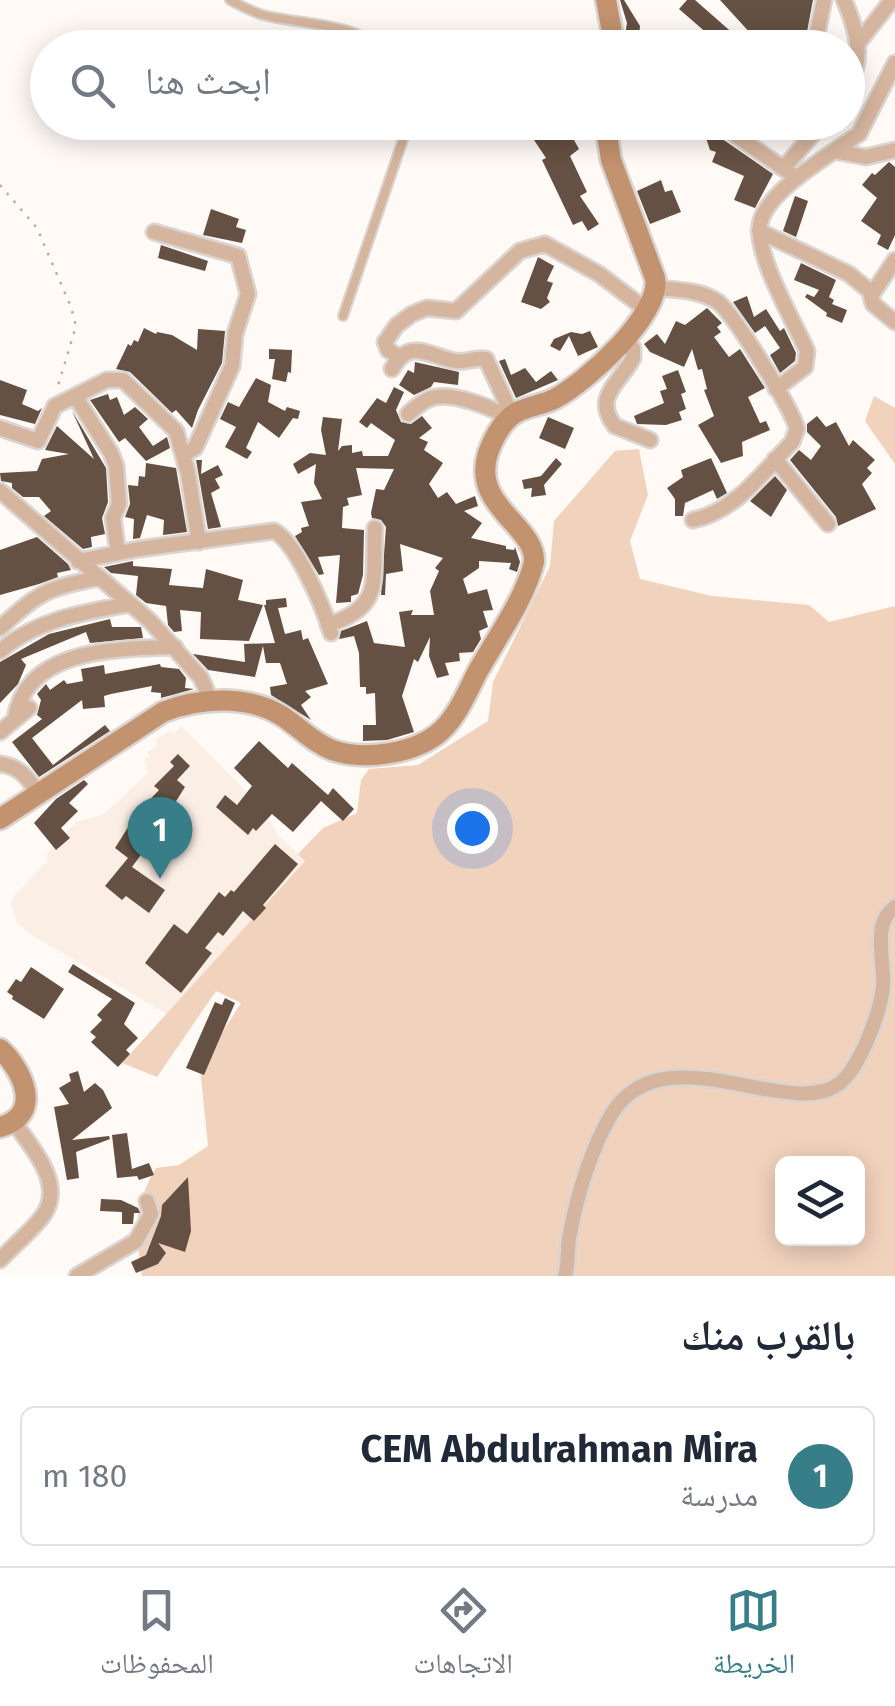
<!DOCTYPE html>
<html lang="ar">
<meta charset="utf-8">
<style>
body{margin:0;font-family:"Fira Sans","Noto Naskh Arabic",sans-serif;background:#f6f6f7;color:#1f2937;direction:rtl}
.controls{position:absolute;right:30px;bottom:30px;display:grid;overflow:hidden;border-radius:15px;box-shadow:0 5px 25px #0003}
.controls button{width:90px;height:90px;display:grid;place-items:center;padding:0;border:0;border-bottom:2px solid #e0e1e3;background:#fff;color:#1f2937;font:50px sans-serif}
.you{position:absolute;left:472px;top:828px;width:35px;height:35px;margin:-25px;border:8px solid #fff;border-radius:50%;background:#1a73e8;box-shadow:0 0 0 15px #1a73e833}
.badge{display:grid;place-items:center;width:65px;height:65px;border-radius:50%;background:#387e89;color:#fff;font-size:32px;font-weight:700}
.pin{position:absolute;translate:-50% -82px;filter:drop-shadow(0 2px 5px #0008)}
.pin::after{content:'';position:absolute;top:52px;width:35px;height:30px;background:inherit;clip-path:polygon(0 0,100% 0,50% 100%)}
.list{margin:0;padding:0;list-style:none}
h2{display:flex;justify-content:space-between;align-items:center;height:130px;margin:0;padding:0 40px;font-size:42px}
h2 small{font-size:32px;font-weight:400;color:#747a83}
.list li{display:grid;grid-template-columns:65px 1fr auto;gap:30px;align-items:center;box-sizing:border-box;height:140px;margin:0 20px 20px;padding:0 20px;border:2px solid #e0e1e3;border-radius:15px}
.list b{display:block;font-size:38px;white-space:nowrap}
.list p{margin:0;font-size:32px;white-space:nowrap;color:#747a83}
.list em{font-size:32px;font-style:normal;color:#747a83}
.icon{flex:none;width:55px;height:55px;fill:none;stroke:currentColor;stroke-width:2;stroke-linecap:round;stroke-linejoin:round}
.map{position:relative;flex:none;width:895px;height:1276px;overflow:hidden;direction:ltr}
.search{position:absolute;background:#fff;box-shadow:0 5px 25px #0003;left:30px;right:30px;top:30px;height:110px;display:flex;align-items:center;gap:25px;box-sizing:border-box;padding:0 35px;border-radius:55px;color:#747a83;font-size:38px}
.sheet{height:290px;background:#fff}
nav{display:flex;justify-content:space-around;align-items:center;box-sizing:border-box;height:140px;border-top:2px solid #e0e1e3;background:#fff;font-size:28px;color:#747a83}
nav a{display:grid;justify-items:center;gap:5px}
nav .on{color:#387e89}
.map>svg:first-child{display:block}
.built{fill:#fbeee5}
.green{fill:#f1d2bd;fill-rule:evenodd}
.building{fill:#655143}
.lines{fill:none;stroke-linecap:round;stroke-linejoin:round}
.service-casing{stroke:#dad5d0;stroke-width:12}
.minor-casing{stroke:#dad5d0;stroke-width:19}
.secondary-casing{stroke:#dad5d0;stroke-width:25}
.path{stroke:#b3aca8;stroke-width:2.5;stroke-dasharray:2.5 8;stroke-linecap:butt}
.service{stroke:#d6b59e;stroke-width:8}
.minor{stroke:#d6b59e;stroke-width:14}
.secondary{stroke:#c3926f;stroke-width:20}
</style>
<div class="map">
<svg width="895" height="1276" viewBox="0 0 895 1276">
<rect width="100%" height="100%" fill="#fffaf6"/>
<!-- built -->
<path class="built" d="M181,726L263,808L278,835L305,860L167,1014L30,934L17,923L11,904L14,896L47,861V853L76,822L104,814L148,773L144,760L150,756L147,752L158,745L155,740L170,731L174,734Z"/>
<!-- green -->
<path class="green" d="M874,396L895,408V464L865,421Z
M639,449L648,495L630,541L640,579L712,596L809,605L829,622L895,606V1276H142C135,1233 133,1206 156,1168L179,1165L208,1146L200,1068L241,1003L216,991L157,1077L122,1063L305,861L298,854L323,828L357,813L361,780L369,769L418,765L488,721L493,682L550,566L554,521L615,451ZM782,1164H858V1238H782Z"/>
<!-- building -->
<path class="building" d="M620,0H624L640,26L639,36L665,39L664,48H623L627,23Z
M687,0H695L736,36L727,44L720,38L717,42L679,9Z
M720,0H813L804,48H758V44L748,40L752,35Z
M506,122H564L579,149L570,156L587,192L580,196L599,224L588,231L582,221L573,225L542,160L546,158L526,128L514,135Z
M711,122H715L718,136L773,174L755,208L734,200L744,176L712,162L716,152L710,150L705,135Z
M889,162L895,167V235L888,250L877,244L881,235L861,221L877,198L862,185L872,173L875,175Z
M661,180L665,192L672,190L681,212L650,224L637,191Z
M795,196L808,201L796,237L783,231Z
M211,209L239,219L236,227L246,230L242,243L203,235Z
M161,245L208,261L205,271L158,258Z
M538,257L554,266L547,281L553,283L547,298L550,302L541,309L521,302Z
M801,263L836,280L829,297L834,300L832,304L847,310L842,323L826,316L827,313L805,297L807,294L814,297L819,290L794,280Z
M747,296L754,317L766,309L780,331L784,328L796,353L795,361L780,373L770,355L780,348L765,326L755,333L733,302Z
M707,308L722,323L717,327L721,332L714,337L729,357L740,349L765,388L748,397L760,423L766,421L770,430L742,442L743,456L721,463L698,425L714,416L704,390L707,389L702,369L698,370L692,349L684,367L650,352L644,344L657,334L665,344L676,321L685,325Z
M144,328L156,334L157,332L172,335L197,350L198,329L225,331L222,363L198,410L192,428L176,410L172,413L130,372L116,369L128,344L131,346L134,340L138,342Z
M590,331L598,347L578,356L569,336L560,351L550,346L554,339L571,332L582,334Z
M269,349L292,350L291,373L288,372L286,382L272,379L275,359H269Z
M505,359L511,375L525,368L536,382L551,371L558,380L516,398L499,361Z
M415,362L459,372L458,385L434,382L431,387L414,395L399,385L408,370L414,373Z
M678,370L686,392L681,394L686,409L679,412L682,420L666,425L637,424L634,416L664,403L660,391L667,389L662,376Z
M256,378L271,385L268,402L285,411L287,407L300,411L298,419L293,418L279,438L258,422L246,448L252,452L247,459L225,447L236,427L220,419L228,402L239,407Z
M0,380L27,390L22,404L38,411L42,408L35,424L0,415Z
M394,387L404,392L396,410L401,422L411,424L422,416L432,428L419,438L428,442L424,450L443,463L429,484L438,498L447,492L456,504L475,496L478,506L464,511L482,523L471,538L506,546V549L514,550L515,547L520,562L517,572L509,569L511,563L479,561V568L463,579L468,594L487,589L493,610L483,611L488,627L479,631L481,639L473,652L459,653L460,661L445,663L449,675L437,678L429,656L430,637L418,662L414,659L402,696L414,732L387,740L363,741V725H376L375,693L366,694V687H360L359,653L354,636L339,639L341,631L367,621L374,643L405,647L399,612L413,610L411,615H434L430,591L439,571L435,568L443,558L400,544L403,571L386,574L385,595H381L386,527L381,520L372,518L371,513L376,489L384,490L394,469L356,468L362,495L347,498L349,505L343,507L342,528L364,530L363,575L358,594L351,596V602L336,603L340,555L318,557L324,574L319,575L295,536L302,532L301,528L309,526L301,502L322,499L314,483L316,464L298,474L293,464L310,453L326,455L321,430L323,417L342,419L338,451L342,446L352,445V453L362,451L363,456H388L395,440L371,423L367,428L359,422L377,398L386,403Z
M108,394L110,400L117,397L124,415L135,407L148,419L139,427L153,446L167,437L170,448L146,461L125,438L119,442L90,400Z
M72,411L106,468L108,502L102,518L105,534L91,537L92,547L83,549L44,516L51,511L39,497H23L12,488V483L1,481L0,473L37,471L42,459L69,454L45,450L57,426L94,459Z
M817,416L826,427L836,422L849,446L853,440L875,460L867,468L872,473L862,484L876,509L838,526L836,517L790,460L799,450L811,460L821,446L807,432V424Z
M548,417L574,428L565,449L539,438Z
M556,458L562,464L544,485L546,495L531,497L532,488L524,489L522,480L541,476Z
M711,458L727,493L717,499L713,490L685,503L683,516H675V499L667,488L683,477L681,470Z
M196,460H202L201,474L218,465L223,475L215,479L220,488L211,493L221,527L208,529Z
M146,463L176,468L187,532L163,535L164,520L147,515L140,538L133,539L134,519L125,517L130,504L128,485L138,486L139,476L145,477Z
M775,476L787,490L771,517L750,501Z
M37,537L68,564L71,570L57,573L58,577L39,584L0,595V550Z
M133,561V566L172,569L169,585L203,588L206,569L243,580L238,600L263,605L249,641L200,639L201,612L180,610L182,631L174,632L168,625L166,606L146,603L136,595L138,576L111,573L104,567Z
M286,598L287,607L278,608L285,634L301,630L303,640L308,638L328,684L305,691L311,697L301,705L311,720L271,695L270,687L287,684L280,663H266L263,646L255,677L208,670L193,654L245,662L244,644L275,643L264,605H266V600Z
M110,619L112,627H141L143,638L90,643L86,632L21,659L26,665L18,684L0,703V662L49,634Z
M160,664L161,667L179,669L186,678L185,688L194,689L161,698V693L151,692L152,686L111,694L104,696L105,707L83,709L82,700L32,738L53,765L105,725L110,731L39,777L12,742L42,719L37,715L41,700L37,694L46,684L50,690L64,680L67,684L83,681L81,669L104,665L105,674Z
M259,741L288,768L292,763L328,795L333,788L354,809L343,821L321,801L293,832L272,814L256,831L253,828L248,835L216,807L225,795L237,805L252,786L234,768Z
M178,754L190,766L177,780L185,787L173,806L180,812L172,820L167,815L153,830L145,843L148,845L132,867L165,890L149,913L126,896L122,900L105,886L128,858L115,848L137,813L159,790L154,786L174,766L170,762Z
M84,780L88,784L69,803L78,811L61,828L70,838L56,850L34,823L56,799Z
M275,844L298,864L263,905L266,908L254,921L243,911L223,936L218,932L205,948L212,953L181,993L145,963L174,924L187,934L219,892L225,897L231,890L234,892Z
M73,964L135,1003L124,1024L138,1038L126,1050L130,1054L118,1067L91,1042L96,1037L90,1032L102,1020L97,1015L112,999L68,972Z
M31,967L64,989L44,1019L12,999L13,996L7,992L16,979L21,982Z
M225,998L235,1003L204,1075L186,1068L215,1002L222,1005Z
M78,1071L84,1092L95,1083L103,1090L112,1108L72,1140L109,1136L110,1139L76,1152L79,1178L67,1180L54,1107L69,1104L59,1088L71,1081L69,1074Z
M127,1133L132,1169L149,1163L154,1175L139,1180L137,1176L117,1178L112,1135Z
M188,1177L191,1231L185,1252L158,1243L166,1253L158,1264L136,1273L131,1262L146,1255L161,1216L162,1205Z
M101,1199L121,1200L138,1208L140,1213H134L133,1224H122V1212L100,1211Z"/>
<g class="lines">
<!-- service casing -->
<g class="service-casing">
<path id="service" d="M230,0C239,5 249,10 260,14C290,24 357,22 377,48
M343,316L409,122"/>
</g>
<!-- minor casing -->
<g class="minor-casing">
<path id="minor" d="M844,0C857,30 865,57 848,87
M859,42L892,0
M737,47V48
M814,48L824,0
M895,63L859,134L834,151L866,157L895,150
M724,127L797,178
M784,168L823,122
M759,231L849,274L872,293
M154,232L238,256L248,294L235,334L232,366L195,448L183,455
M895,260L871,296L873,304L895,322
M657,288C677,290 701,290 718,302C734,314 792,409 797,429L792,442C763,472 736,511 693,520
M626,338L633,348V358C620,383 592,397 615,426L650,440
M399,357L388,350L385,342L397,325L412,314L427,308L456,311L520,251L545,244L599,274L648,311
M392,369C409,337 429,356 455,361C466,363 475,357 486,359L512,415
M776,389L805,367L807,351C794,321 751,249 761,220C770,193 811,167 834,151
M75,396L111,453L116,466L119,504L113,518L118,553
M408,414C414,409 421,402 429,399C448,390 492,407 508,418
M0,428L38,441L55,406L107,380H123L176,431L188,473L199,542
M775,459L828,524
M0,491L150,621L201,678L211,701
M78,561L139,549L274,531C296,542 324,608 331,633
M328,625C385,606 372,580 375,528
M0,628C39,592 47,588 99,578
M0,651C37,619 85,612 131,604
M15,719C26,647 118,649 175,647
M0,732L29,708
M0,764C18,766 27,776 37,792
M0,1260C12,1247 36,1227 44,1214C65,1183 30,1145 13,1121
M77,1276L136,1241L151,1214L147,1201
M565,1276C569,1263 567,1251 569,1238C577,1196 589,1153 611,1115C662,1029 790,1123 840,1083C860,1067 881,1011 883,986C885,961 871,923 895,907"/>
</g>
<!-- secondary casing -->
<g class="secondary-casing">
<path id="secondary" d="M606,0L612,32L609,48
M0,819L163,712C198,698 247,694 282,716C299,727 312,742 332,750C364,761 417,754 442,730C458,715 468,690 478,671C497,637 525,599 534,562C536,525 471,507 488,453C492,442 499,428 507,420C519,406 540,407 556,398C586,382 662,314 655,278L611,160L605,122
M0,1049C23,1070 44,1115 0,1127"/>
</g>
<!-- path -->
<path class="path" d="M0,185L37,228L71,307L76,326L57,389"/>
<!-- service -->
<use href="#service" class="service"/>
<!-- minor -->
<use href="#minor" class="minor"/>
<!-- secondary -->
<use href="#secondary" class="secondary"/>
</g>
</svg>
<div class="controls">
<button><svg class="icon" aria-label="layers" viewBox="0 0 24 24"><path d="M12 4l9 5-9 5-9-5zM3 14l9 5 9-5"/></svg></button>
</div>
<div class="you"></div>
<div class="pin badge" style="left:160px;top:879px">1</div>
<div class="search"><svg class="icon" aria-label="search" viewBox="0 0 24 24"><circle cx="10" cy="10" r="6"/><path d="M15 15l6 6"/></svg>ابحث هنا</div>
</div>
<section class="sheet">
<h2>بالقرب منك<small></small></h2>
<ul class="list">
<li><span class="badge">1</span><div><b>CEM Abdulrahman Mira</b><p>مدرسة</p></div><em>180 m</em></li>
</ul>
</section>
<nav>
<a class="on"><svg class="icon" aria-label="map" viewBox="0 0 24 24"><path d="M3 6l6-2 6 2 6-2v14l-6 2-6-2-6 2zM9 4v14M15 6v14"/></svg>الخريطة</a>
<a><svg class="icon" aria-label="directions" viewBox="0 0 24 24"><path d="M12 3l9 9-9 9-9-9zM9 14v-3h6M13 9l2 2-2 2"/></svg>الاتجاهات</a>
<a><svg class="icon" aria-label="saved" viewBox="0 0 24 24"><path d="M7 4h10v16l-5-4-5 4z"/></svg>المحفوظات</a>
</nav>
